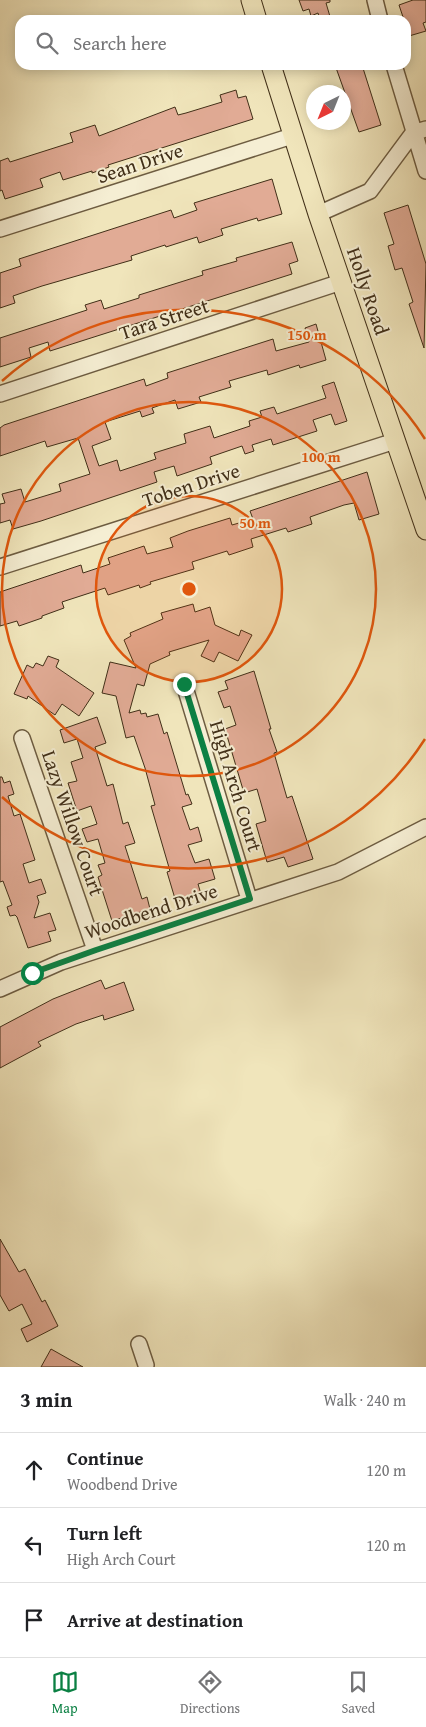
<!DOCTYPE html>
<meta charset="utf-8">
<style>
body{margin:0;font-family:"Gentium Book Plus",serif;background:#f6f6f6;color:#202124}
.compass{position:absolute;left:306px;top:85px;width:45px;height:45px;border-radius:50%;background:#fff;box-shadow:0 2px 12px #0003;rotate:223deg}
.stop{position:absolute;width:15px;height:15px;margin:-11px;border:4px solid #0b8043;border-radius:50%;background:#fff}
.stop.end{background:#0b8043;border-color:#fff;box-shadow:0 1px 5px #0008}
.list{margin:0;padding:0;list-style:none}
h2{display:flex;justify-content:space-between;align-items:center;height:65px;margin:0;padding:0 20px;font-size:21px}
h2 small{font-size:16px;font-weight:400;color:#757577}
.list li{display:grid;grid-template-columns:32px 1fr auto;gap:15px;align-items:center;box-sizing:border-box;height:75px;padding:0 20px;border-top:1px solid #e0e0e0}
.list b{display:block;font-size:19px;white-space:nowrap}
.list p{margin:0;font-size:16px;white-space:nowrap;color:#757577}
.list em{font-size:16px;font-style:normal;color:#757577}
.icon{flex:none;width:28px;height:28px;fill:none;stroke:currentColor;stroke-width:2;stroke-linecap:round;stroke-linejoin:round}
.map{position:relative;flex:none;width:426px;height:1367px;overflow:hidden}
.search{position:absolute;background:#fff;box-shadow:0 2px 12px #0003;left:15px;right:15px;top:15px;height:55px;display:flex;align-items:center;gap:12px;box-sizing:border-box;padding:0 18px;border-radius:15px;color:#757577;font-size:19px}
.sheet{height:290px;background:#fff}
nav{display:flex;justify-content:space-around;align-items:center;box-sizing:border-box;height:70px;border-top:1px solid #e0e0e0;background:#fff;font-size:14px;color:#757577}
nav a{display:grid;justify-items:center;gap:2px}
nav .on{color:#0b8043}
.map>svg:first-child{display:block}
.building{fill:#e1ab95;stroke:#412f18}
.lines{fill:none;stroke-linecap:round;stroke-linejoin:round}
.minor-casing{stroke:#6d5c41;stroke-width:18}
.major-casing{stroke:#412f18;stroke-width:21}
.minor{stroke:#f5eed3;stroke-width:15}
.major{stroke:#f0e5bb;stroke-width:19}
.route{stroke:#0b8043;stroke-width:6}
.ring{fill:none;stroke:#e0570d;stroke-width:2.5}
.labels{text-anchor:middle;stroke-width:4;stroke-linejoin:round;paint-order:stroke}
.street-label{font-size:20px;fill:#412f18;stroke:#f5eed3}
.centre{fill:#e0570d;stroke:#f5eed3;stroke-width:2.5}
.ring-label{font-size:15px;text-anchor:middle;font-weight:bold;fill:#e0570d;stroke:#f5eed3;stroke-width:4;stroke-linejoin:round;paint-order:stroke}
</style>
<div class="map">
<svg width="426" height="1367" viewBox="0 0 426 1367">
<rect width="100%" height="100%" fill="#f0e5bb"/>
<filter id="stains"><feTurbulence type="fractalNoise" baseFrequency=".004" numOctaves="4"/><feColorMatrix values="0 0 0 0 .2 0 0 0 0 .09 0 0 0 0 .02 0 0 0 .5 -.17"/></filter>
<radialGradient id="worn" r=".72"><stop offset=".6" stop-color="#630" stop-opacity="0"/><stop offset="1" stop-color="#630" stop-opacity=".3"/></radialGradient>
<!-- building -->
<path class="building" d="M299,0H330V2L326,3L331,20H320L318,13L311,16L309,9L303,11Z
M413,0H426V22L423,23L426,31L409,36L406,20H404L399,5Z
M335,65H362L381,125L359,132Z
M236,90L238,98L246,96L253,119L108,165L109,167L92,173V171L63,180L60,172L40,179L43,187L5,199L2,190L0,191V161L8,158L10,162L73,142L70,133L95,125L99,136L175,107L178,115L186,113L222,102L220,95Z
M272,179L282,214L258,221L257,218L221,229L223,235L199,243L197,237L166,247L165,245L131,256L132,260L42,286L13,296L15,303L0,308V273L21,266L19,259L171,210L174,218L197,210L194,203Z
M408,205L426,264L424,348L409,304L413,302L402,268L395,270L388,246L394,244L384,213Z
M292,242L298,261L289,264L292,274L50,351L48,342L29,348L31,357L0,367V338L87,310L85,305L101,300L104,309L139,298V295L203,275L202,271L237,261L236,258Z
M316,324L326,360L300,368L299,365L268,375L267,370L229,381L231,387L199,397L201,402L178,409L175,400L152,408L154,413L142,417L140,411L105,422L111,439L92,446L99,466L117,460L120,471L156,459L154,453L186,443L184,434L210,426L214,438L250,426L249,421L262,417L260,411L274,407L277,414L326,398L322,386L334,382L347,421L335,425L331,414L313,420L317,431L273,445L271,439L252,445L254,451L245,454L242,446L210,457L212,464L177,476L174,466L154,472L157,482L41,521L13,529L10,520L0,523V504L5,503L2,494L21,489L25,502L61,491L59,484L90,474L78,438L47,447L45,441L0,456V428L4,425L144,379L146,386L168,378L167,373L273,339L276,351L309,342L305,328Z
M367,472L379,514L359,520L354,503L344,505L310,517L312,524L288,532L286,528L251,539L253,547L229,555L227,551L192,562L194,569L150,582L151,584L140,588L139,585L108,595L105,588L62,602L64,608L42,616V618L19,626L17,621L0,626V592L81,565L83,573L110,564L108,558L144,546L147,554L173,547L170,538L188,531L230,518L232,525L253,519L250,511Z
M193,604L195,612L210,607L215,625L239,636L241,630L252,635L238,661L219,652L214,662L201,656L209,640L169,652L170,655L150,664L144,686L137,684L129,713L140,710L141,714L146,713L147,717L158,714L164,734L167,732L186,795L188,794L192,804L182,807L190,830L198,827L202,841L188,845L195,863L209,859L215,879L198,884L201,894L176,902L167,872L170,871L151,806L155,805L145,768L134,736L126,738L116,696L102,693L110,662L136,668L124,640L131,636L130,633L163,619L161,613Z
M48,656L59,660L56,667L94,693L79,716L62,704L55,715L28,696L27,699L14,694L27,665L33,668L36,663L43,666Z
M254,671L271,729H269L277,752L274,753L287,798L292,796L313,859L288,867L284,857L267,862L256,824L266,821L257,789L244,793L225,729L236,725L230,706L224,708L218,692L228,689L225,681Z
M97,717L106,743L95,747L107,786L113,784L123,824L128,822L135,843L125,846L142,899L147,897L150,909L112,921L98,877L102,875L98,865L105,863L98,839L87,842L82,829L97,824L91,806L77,811L68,783L77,781L71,762L83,758L77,739L64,743L60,730Z
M0,777H2L4,783L10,781L14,794L8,796L14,816L20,814L35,860L23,864L29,883L41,879L46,893L37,896L39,902L34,918L50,913L56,930L48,932L51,941L28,948L17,917L15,915L10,916L7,907L12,905L3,881L0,882Z
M101,980L105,989L124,982L134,1010L104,1020L103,1015L76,1024L38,1042L41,1046L0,1068V1027L53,999Z
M0,1239L19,1272L25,1269L42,1302L45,1300L58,1326L27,1342L21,1329L32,1324L22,1304L9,1311L0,1295Z
M51,1349L83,1367H41Z"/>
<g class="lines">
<!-- minor casing -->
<g class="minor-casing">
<path id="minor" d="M375,0L380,20
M394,65L426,171
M318,214L370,191L413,133L426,129
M0,229L292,136
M0,394L341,282
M0,567L395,441
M184,684L249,899
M22,738L95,950
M0,989L61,962L338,872L426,827
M139,1344L146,1365"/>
</g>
<!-- major casing -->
<g class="major-casing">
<path id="major" d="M251,0L257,20
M271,65L318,214L426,530"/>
</g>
<!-- minor -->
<use href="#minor" class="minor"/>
<!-- major -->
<use href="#major" class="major"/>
</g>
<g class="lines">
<!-- route -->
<path class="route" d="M32,973L96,950L250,899L184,684"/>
</g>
<!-- distance rings -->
<circle cx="189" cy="589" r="93" fill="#e0570d" fill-opacity=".12"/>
<g class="ring">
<circle cx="189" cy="589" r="93"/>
<circle cx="189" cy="589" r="187"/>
<path d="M425 739A280 280 0 0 1 2 797M2 381A280 280 0 0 1 425 439"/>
</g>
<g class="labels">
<!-- street labels -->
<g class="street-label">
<text transform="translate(140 163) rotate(-18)" y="7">Sean Drive</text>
<text transform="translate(368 291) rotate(71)" y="7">Holly Road</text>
<text transform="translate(164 319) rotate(-18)" y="7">Tara Street</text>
<text transform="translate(191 485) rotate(-18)" y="7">Toben Drive</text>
<text transform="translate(236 786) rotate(73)" y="7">High Arch Court</text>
<text transform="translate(73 823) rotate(71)" y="7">Lazy Willow Court</text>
<text transform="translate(151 911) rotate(-18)" y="7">Woodbend Drive</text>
</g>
</g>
<circle cx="189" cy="589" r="8" class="centre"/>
<g class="ring-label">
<text x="307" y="340">150 m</text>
<text x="321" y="462">100 m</text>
<text x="255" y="528">50 m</text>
</g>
<rect width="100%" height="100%" filter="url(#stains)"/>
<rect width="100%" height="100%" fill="url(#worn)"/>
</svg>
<svg class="compass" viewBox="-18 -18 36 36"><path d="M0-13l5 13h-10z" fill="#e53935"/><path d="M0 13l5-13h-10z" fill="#757577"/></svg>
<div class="stop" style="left:32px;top:973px"></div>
<div class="stop end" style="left:184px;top:684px"></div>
<div class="search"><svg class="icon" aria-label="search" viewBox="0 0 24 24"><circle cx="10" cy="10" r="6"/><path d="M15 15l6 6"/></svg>Search here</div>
</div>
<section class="sheet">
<h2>3 min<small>Walk · 240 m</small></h2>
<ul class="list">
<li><svg class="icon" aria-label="ahead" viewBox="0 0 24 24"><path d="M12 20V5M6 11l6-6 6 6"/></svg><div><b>Continue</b><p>Woodbend Drive</p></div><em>120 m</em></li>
<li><svg class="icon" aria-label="left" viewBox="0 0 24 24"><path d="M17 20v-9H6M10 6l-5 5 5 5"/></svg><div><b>Turn left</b><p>High Arch Court</p></div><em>120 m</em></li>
<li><svg class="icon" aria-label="arrive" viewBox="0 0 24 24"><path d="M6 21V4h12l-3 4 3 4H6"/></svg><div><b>Arrive at destination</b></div></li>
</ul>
</section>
<nav>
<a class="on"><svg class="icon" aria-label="map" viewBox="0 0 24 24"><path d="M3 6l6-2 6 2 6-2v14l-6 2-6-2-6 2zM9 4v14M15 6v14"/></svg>Map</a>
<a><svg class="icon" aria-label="directions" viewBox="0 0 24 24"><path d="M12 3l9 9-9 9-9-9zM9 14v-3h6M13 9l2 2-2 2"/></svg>Directions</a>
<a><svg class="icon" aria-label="saved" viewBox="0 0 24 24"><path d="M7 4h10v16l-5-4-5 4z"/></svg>Saved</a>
</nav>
